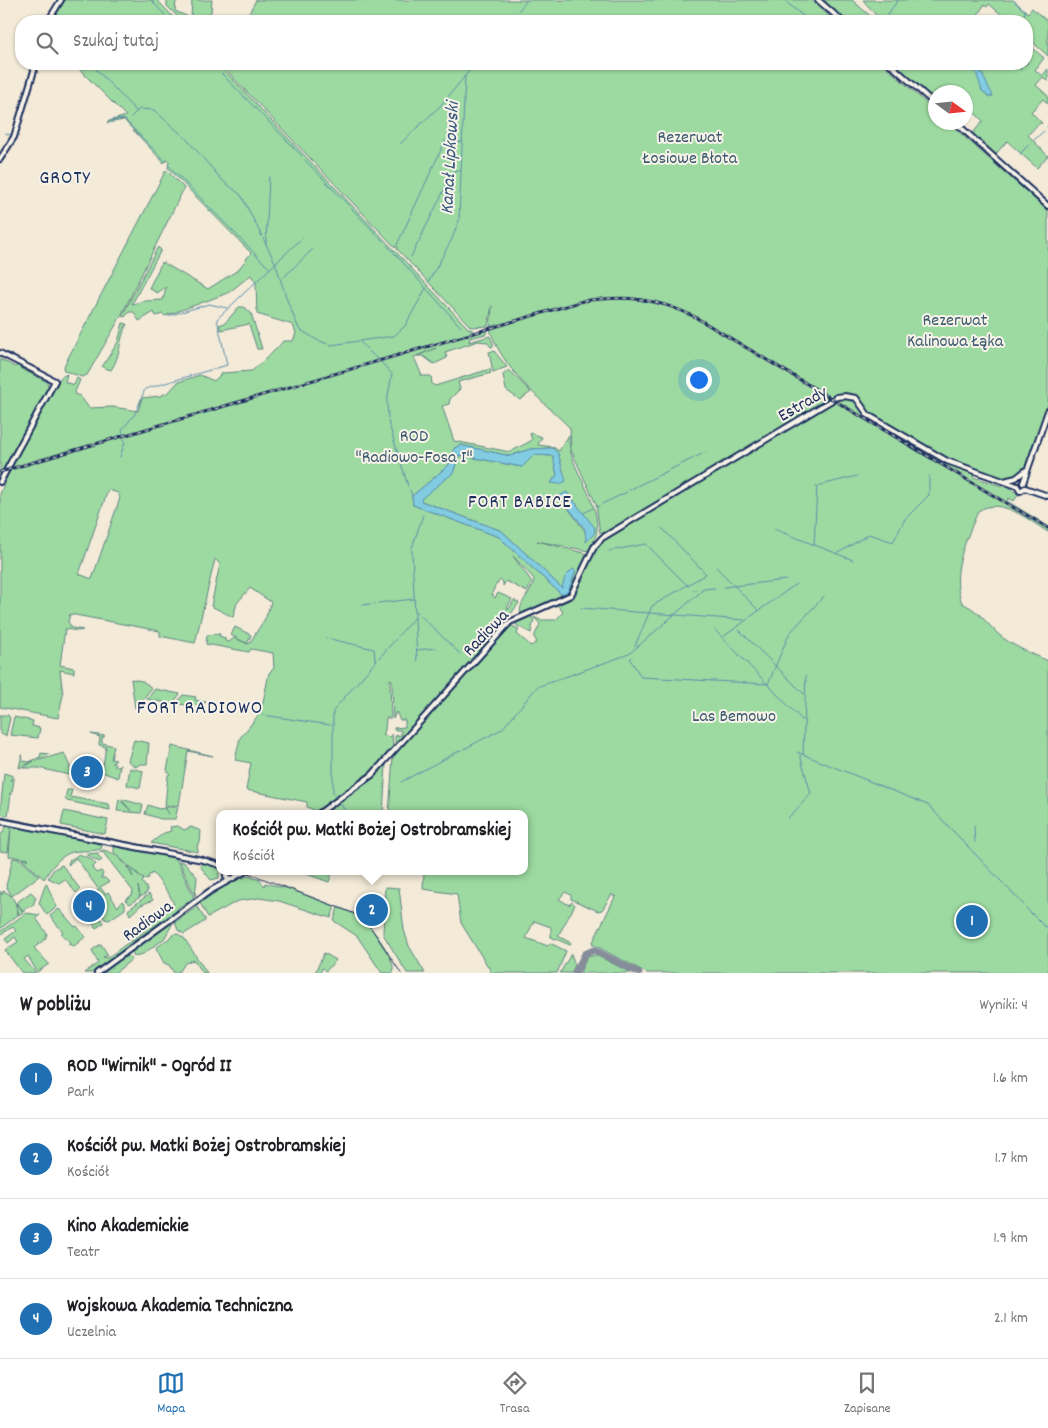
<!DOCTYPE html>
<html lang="pl">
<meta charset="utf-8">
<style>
body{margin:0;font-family:Dekko,sans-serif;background:#f2f2f2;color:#202124}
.compass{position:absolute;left:928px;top:85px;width:45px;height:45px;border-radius:50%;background:#fff;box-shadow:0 1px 4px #0004;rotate:105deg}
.you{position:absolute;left:698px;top:379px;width:18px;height:18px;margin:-12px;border:4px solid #fff;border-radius:50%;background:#1a73e8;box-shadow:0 0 0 8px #1a73e833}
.badge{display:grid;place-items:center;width:32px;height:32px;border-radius:50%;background:#1f6fb2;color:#fff;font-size:16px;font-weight:700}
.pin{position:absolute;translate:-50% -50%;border:2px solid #fff;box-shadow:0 1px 5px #0006}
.popup{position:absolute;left:216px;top:810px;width:312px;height:65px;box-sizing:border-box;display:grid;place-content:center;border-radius:10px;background:#fff;filter:drop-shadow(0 1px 4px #0005);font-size:16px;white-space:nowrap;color:#757577}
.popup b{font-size:19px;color:#202124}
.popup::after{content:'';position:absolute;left:50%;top:100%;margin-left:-10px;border:10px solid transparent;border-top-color:#fff}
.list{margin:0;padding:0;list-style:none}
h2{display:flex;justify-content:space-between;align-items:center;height:65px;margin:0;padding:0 20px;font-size:21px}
h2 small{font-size:16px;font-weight:400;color:#757577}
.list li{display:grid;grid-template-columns:32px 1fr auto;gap:15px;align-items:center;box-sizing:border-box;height:80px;padding:0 20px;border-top:1px solid #e0e0e0}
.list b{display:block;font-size:19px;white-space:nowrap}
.list p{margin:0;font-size:16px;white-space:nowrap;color:#757577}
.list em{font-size:16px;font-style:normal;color:#757577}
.icon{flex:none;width:28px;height:28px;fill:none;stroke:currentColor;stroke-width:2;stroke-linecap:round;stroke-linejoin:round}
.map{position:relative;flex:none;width:1048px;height:973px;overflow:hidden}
.search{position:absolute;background:#fff;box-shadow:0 1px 4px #0004;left:15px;right:15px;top:15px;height:55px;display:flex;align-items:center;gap:12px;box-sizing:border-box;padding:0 18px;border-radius:20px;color:#757577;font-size:19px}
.sheet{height:385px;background:#fff}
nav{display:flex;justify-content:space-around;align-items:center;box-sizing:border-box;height:70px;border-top:1px solid #e0e0e0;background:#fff;font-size:14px;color:#757577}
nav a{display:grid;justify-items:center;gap:2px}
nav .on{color:#1f6fb2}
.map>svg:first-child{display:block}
.green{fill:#9ddaa1;stroke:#5c8480;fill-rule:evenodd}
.water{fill:#82cce2;stroke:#598dad}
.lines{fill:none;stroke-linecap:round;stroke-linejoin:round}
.stream{stroke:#598dad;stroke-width:1}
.taxiway{stroke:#878c9b;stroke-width:7}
.secondary-casing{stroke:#1b2f5e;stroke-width:8}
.secondary{stroke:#f7f3e8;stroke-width:4}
.tram{stroke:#1b2f5e;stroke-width:1}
.rail-casing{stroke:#1b2f5e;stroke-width:3}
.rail{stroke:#f7f3e8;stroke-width:1;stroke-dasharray:4;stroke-linecap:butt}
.labels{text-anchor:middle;stroke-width:4;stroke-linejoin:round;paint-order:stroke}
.park-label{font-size:18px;fill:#3c5a6f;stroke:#f7f3e8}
.street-label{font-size:18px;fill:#1b2f5e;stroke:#f7f3e8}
.water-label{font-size:19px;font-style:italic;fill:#35567f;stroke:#f7f3e8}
.neighbourhood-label{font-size:19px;letter-spacing:1px;fill:#1b2f5e;stroke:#f7f3e8}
.quarter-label{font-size:20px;letter-spacing:1px;fill:#1b2f5e;stroke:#f7f3e8}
</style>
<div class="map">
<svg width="1048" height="973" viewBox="0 0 1048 973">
<rect width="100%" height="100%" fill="#f3ead8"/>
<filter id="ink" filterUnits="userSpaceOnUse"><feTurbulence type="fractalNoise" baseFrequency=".02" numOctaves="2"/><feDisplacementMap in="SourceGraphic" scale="10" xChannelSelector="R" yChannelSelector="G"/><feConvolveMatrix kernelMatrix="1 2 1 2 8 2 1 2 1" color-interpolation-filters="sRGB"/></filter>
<g filter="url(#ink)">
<!-- green -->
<path class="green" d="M65,0H157L177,21H53Z
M167,0H188L176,1L175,11L191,18L192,0H212L211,12L206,21H182L167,6Z
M256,0H811L835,21H245Z
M822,0H852L876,21H846Z
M863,0H1013L1028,13L1032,8L1048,22V56L1027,37V21H1009L989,4L987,7L984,5L976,18L980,21H881Z
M1027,43L1044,58L1035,70L1042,76L1048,69V82L1043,77L1036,85L1048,96V104L1043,99L1031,112L1042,123L1038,124L1028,135L1048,156L1037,168L1007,141L995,155L972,134L983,121L975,113L963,126L959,123L966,122V92H936L935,102L893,64H1027Z
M74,64H218L467,327L475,332L470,335L488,330L486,334L470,338L469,342L490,336L494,346L491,347L487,342L478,341L445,352L447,358L434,364L423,356H417L436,348L414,357L422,376H431L432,384L435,386L490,369L491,373L458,382L460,389L450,399L449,404L442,406L454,441L510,452L529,442L532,440L530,434L531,433L542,437L538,445L553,447L559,451L569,435C567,468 598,494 597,529C597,536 592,544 589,551L537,541L588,554C569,602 568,597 521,614C517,603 533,592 534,579L513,556L532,582L527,592L506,581L503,586V582L500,580L495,586L492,594L495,598L498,593L512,599L507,608L509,609L514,600L519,603L507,619L502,618L507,620L504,626L395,746V736L401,735V730H394V728L405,727V720H400L396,712L393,719L392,680L390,679L391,718H386L385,730L383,735L389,737L392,734L393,748L370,772L316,811L307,807V802L246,790L251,763L235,760L240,738L261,712L269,673L274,668L273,653L251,649L249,652L206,644L207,635L220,634L219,636L225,638V641L229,642L234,638L249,644L266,617L271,602L250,588L237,603L233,617L211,606L220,564L215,559L195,643L160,636V631L70,614L68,622L72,628L83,630L79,631L65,629L60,665L74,668V673L60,670L63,695L58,718L0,707V494L11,468L61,377L67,374L65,382L74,385L77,378L80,380L74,394L80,396L89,408L113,407L138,411L142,398L160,396L169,392L178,382L200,375L214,381L222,373L252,371C260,363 278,349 283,341H293L296,333L293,325L257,314L256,283L251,275L228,293L165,316L163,314L156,316L154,312L139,321L134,312H129L125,317L122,316L158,247L161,250L132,304L145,301L163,300L166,287L157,293L149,288L162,262L208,289L238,270L251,253L168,168L169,161L167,160L164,163L124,120L107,123L109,121L126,116ZM461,445L510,456L530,449L553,448L560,484L553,479L557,475L553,456L534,455L522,467L459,455L453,473L421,498V501L502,531L562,588V595L499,537L413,505L412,496L449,465L452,453ZM108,490L118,493L120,498L92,579L79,574ZM560,497L572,498L595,531L587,534Z
M223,64H883L935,111L936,122L949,123L1048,211V404L1024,469L1011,478L1005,479L947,460L872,415L856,396L846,394L832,398L812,386L811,388L831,399L608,532L600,533L596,504L571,450L570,428C541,399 502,370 490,329L510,322L490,328L492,306L488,326L471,327L397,249L398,247H395L225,69Z
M166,170L184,188L121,316L87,375L82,377L65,371L63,369L65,364Z
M239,307H244L251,313L262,349H257L249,324L221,330L219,325L225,323Z
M123,323L127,324C119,338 121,356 111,370L102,367L118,342Z
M494,351L507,367L493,372L489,352Z
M0,359L15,367L17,365L48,381L20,368L47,382L49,388L0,477Z
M509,370L531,392L520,400L506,390L503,375Z
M845,397L857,401L870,418L948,464L974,473L973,477L1012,489L1018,495L1014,501L1009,498L1007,501L1048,526V532C1028,520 1001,496 978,511C967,539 949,573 962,603C979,611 984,620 997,633C1011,646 1031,653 1048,661V973H647L592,944L616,895L614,897L612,894L602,910L598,911L571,899V895L565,892L559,899L569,905L572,902L575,905L558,936L571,943L570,945L551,937V927L534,921L526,938L548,946L550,943L566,951L557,973H492L461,923L457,894L423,889L424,871H524V814H389L393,756L509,625L519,629L517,634L531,646L537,642L534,637L540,624L534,617L540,620H556L563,612L557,605L572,599L576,593C582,579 586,562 594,549C604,533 628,523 645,513L648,514L649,511L836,400Z
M531,614H533L528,615L534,619L531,633L516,625L519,620L514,621Z
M235,627L251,635L247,644L231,635Z
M131,679L142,681L152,688L135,708Z
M155,689L180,694L172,704L147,699Z
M183,695L196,697L195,700L206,702L202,706L176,704Z
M0,715H8L10,718L6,736L0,734Z
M14,717L33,721L32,726L40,728L38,738L10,735Z
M91,734L105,736L102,738V743L114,746L111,759L116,760L112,763L115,764V767L120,765L118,778L102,772L106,747L99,745L100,737Z
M134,740L149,743L147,764H140L136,767L128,761Z
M172,746L213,756L188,751L179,805L165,806L168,775L170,774L167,770Z
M41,753L49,754L36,761L64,753L70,767L69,775L39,768H23L34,761L19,768L22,754L23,761L29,762L40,757Z
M386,764L383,814H321L377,774Z
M130,768L143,771L140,788L127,785Z
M4,773L13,776L10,781L14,778V780L12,792L9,794H11L8,816L0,814Z
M67,790H72L70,797L109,804L110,810L67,801L65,799Z
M119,799L131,811L121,799L143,805L141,813L117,811Z
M148,805L159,809L164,808L169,814L165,807H178L175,819H161L145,814Z
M64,811L108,820L105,834L61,825Z
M7,825L11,828L8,852L0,851V837Z
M11,825L103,842L101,849C92,852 82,850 73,852C61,854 50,869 44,879L22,859H29L9,856Z
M178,826L184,830L191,827L201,831L200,843L197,845L198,852L151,843L164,833L171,831L170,827Z
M114,845L176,858L194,898L178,908L171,918L169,916L128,945L130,947L95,973H84L98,963L92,950L101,944L108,955L103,957L107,958L147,929L146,924L174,904L169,894L153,873L148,876L149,878L144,879L114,853Z
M103,850C118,853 126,864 133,877L128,866L144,880L142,882L147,889V893L140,897L138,886L140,897L130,904L125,900L132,895L133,891L102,851L97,854L102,860L99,862L86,854L98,853Z
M79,854L91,859L96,864L92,868L96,873L101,871L103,874L101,878H105L109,882L100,887L105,894L108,892L118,907L122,901L125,904V909L109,920L105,919L89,898V896L99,890L76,858L68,865L69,861Z
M13,858L20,859L39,876L12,896L6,886Z
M179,861L185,863L197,877L195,896Z
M203,862L219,869V878L211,880L200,866Z
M62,865L80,889L76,893L65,879L59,883L48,878L54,869Z
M298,871H331L332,873L329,882Z
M248,876L260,880L264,886L265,883L289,889L335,906L331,918L279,901L259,898L238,901L208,917L200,903L229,883Z
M46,883L57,907L47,915L39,903Z
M385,887L399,888L404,930L409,946L425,973H407L383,934Z
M0,891L2,895L3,891C15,895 16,905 18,915L0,929Z
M31,892L36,897L33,905L24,909V912L17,903L23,912L19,915L16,903Z
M82,893L104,923L96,928L89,918L91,915L78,897Z
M149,894L153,900L141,905L130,915L128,910Z
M197,907L205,919V921L184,934L178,930L175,922Z
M338,907C347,911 355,914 363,920C373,928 397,961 393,973H382L357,936L334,921Z
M59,909L75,927L77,926L85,937L74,946L68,944L70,942L61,934L63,932L50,916Z
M26,913L40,915L36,918L47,934L45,939L34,948L49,964L37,972L28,956L24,959L36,973H22L5,950L18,942L15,937L8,943L5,939L16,931L13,927L0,935V932Z
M175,919L164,939L143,954L134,956L132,951L133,948Z
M176,933L184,938L207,973H203L194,960L185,963L180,971L174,973L169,965L164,963L156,948Z
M324,953L336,960L326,971L322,968L320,973H315Z
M126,954L132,959L115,973H99Z
M571,954L575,965L571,973H560Z
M596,955L631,973H580L587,957Z"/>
<!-- water -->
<path class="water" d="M967,64H977L993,96L989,97L982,91L976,72Z
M461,445L510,456L530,449L552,448L558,453L566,481L560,484L551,483L557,475L553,456L534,455L522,467L459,455L453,473L422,498L421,501L502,531L562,588L565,577L573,569L576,571L567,594L562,595L499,537L413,505L412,496L449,465L454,448Z
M567,492L595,528L594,534L586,542L585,529L559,496Z"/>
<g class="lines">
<!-- stream -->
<path class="stream" d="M151,0L165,15
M784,0L809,21
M1013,0L1025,11L1023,21
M519,10L527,0
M169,19L171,21
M510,21L516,14
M883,21L898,0
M91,64L137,112
M212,64L217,68
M1020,64L1021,70
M222,74L302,156
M131,117L139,109L154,110L181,134
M111,121L124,119L165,161
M1047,127L1048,126
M6,134L11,135
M184,136L223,181L241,195L275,262L287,300L299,329L317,340L331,345L394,336L405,326L426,288
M1034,140L1044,131
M400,144L441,105L475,64
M1021,153L1032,141
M305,160L383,241
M169,166L269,268
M266,244L269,177
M387,245L461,327
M397,245L445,141L462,142
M411,257L454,170L461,171
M284,277L313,249
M429,281L452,239L459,220L465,76
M168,316L209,304L227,308
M360,342L376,358L381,360
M381,362L391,373
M388,418L387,401L392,374
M388,421L408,486
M123,434L122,430L135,414L145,389L227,365L217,319L303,237
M1042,435L1047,422
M1040,443V441
M1036,454L1037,451
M120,457L125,442L124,439
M978,476L1003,484
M1028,477L1034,461
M1027,483L1028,486
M1033,488L1045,493
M410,490L412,496
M629,490L706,452
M1035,495L1040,496
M1046,498L1048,499
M602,504L627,492
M597,507L599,506
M584,513L593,508
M774,529L853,560
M814,545L817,486L857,476
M412,548L423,515
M412,550L417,661
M609,551L646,544L692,590L715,588
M837,554L869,534L893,542L905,519L929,495V476
M716,567L759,611
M724,587L786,580
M378,603L414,599
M374,604H375
M362,605L371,604
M581,608L744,620
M416,611L460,654
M750,617L796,584
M715,630L803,721
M739,630L804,694
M398,636L414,618
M723,637L748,619
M326,638L374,649L375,660H377L337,706
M635,646L652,606L706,574L662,528
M417,650L436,648
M632,657L630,659L641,677L768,684L789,634L824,596
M379,658L396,639
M336,708L333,711V794L336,797
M263,715L330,725
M464,749L502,729L537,687L629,654L703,590
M797,752L928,805L1024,905
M803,754L806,676
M401,782L461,750
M341,804L345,811
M788,818L811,794L800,755
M974,826L975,842
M1026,908L1045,927L1048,925"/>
<!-- taxiway -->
<path class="taxiway" d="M575,973L585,954L594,950L639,973"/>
<!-- secondary casing -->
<g class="secondary-casing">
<path id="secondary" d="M818,0L842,21
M48,21L61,0
M890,64L936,105
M955,122L1048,206
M0,159L14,137L36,64
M0,353L55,381L0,482
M1004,481L1016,478L1026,470
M1023,483L1048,411
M1017,486L1020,491L1025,488
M1025,488L1048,496
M318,814L372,775L510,622L571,595L594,547L602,538L837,397L844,396L856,398L868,415L947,461L1017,486
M0,821L203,860L220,865
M226,871V877L229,880
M97,973L210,891L246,871"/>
</g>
<!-- secondary -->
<use href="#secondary" class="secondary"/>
<!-- tram -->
<path class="tram" d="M0,817L199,856L220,863
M243,871L358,915L371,928L401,973"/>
<!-- rail casing -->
<g class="rail-casing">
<path id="rail" d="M0,472L583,301C624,295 658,298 695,317L1048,528"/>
</g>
<!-- rail -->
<use href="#rail" class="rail"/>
</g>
</g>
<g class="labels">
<!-- park labels -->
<g class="park-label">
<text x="690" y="142">Rezerwat<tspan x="690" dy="21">Łosiowe Błota</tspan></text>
<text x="955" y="325">Rezerwat<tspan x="955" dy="21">Kalinowa Łąka</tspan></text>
<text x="414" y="441">ROD<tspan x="414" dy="21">"Radiowo-Fosa I"</tspan></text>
<text x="734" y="721">Las Bemowo</text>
</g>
<!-- street labels -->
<g class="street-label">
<text transform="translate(802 403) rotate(-30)" y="6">Estrady</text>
<text transform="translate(485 632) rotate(-46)" y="6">Radiowa</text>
<text transform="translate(147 920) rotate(-36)" y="6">Radiowa</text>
</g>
<!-- water labels -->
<g class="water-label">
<text transform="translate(448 158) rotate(-87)" y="7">Kanał Lipkowski</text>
</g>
<!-- neighbourhood labels -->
<g class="neighbourhood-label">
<text x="520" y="507">FORT BABICE</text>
</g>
<!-- quarter labels -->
<g class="quarter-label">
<text x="65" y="183">GROTY</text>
<text x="200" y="713">FORT RADIOWO</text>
</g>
</g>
</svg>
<svg class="compass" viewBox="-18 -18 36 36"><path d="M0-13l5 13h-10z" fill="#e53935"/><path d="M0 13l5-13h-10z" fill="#757577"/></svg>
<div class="you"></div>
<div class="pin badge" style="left:972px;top:921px">1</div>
<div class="pin badge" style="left:372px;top:910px">2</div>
<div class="popup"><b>Kościół pw. Matki Bożej Ostrobramskiej</b>Kościół</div>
<div class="pin badge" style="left:87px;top:772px">3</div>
<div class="pin badge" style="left:89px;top:906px">4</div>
<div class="search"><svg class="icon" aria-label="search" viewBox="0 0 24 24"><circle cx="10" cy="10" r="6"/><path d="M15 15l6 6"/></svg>Szukaj tutaj</div>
</div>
<section class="sheet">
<h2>W pobliżu<small>Wyniki: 4</small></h2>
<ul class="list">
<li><span class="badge">1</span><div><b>ROD &quot;Wirnik&quot; - Ogród II</b><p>Park</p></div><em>1.6 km</em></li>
<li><span class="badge">2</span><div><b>Kościół pw. Matki Bożej Ostrobramskiej</b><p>Kościół</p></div><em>1.7 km</em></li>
<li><span class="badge">3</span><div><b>Kino Akademickie</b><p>Teatr</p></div><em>1.9 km</em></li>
<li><span class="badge">4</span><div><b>Wojskowa Akademia Techniczna</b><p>Uczelnia</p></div><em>2.1 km</em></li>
</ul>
</section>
<nav>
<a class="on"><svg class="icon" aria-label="map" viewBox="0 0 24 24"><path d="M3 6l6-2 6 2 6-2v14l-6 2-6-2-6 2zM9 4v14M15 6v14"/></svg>Mapa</a>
<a><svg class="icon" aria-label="directions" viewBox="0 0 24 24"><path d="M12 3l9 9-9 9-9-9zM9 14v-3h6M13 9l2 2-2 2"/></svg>Trasa</a>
<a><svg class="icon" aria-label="saved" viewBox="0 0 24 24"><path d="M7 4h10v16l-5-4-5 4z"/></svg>Zapisane</a>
</nav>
